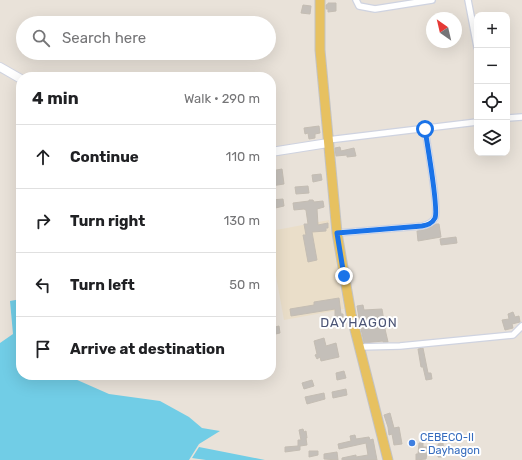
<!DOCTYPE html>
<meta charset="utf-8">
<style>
body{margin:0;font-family:Rubik,sans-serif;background:#f6f6f6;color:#202124}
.controls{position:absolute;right:12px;top:12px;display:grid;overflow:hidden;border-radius:8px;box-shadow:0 4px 16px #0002}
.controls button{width:36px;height:36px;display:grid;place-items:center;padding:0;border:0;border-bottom:1px solid #e0e0e0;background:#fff;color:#202124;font:20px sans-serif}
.compass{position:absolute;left:426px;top:12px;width:36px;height:36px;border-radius:50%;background:#fff;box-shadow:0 4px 16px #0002;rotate:326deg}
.stop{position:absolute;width:12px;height:12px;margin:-9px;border:3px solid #1a73e8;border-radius:50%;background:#fff}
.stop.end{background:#1a73e8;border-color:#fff;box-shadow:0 1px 4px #0008}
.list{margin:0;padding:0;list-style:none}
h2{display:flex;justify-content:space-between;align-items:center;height:52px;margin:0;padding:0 16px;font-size:17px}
h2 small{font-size:13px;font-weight:400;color:#757577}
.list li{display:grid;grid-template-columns:26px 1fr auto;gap:12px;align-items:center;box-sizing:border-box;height:64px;padding:0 16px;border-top:1px solid #e0e0e0}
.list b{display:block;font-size:15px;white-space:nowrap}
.list em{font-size:13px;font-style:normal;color:#757577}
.icon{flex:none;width:22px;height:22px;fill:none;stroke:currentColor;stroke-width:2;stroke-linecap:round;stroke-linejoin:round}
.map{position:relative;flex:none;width:522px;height:460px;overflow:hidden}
.search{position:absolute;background:#fff;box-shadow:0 4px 16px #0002;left:16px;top:16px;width:260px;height:44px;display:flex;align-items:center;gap:10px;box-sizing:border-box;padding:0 14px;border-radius:22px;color:#757577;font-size:15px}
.panel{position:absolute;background:#fff;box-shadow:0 4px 16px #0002;left:16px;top:72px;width:260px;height:308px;border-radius:16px}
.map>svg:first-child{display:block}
.education{fill:#eadec9}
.water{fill:#71cde6}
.building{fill:#c4bfb9;stroke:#c4bdb3}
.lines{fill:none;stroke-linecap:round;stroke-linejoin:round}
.minor-casing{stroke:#cfd3e0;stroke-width:8}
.secondary-casing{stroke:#cfd3e0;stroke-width:10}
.primary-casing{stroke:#c3c3c3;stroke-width:11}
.minor{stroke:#fff;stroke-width:5.5}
.secondary{stroke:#fff;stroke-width:8}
.primary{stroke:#e7c160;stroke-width:9}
.route{stroke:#1a73e8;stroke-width:5}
.shop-dot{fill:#3f7fe0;stroke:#fff;stroke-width:1.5}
.labels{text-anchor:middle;stroke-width:4;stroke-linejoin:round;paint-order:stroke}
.shop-label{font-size:11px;fill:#366cbe;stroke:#fff;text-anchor:start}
.quarter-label{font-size:13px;letter-spacing:1px;fill:#4b5475;stroke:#fff}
</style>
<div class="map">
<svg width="522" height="460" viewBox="0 0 522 460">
<rect width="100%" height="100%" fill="#e9e2d9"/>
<!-- education -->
<path class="education" d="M329,220L344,309L284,320L271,248V231Z"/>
<!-- water -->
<path class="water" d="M21,299V375H73L75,379L109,394L160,401L189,417L202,428L220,431L199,444L189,460H0V343L13,334L10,301Z
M199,447L265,460H206L192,458Z"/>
<!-- building -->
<path class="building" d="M328,3H336V11L328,12V9H326V5L328,4Z
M303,5L311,6L310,14L301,13Z
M319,126L320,133L315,134V138L309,139L308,133L305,134L304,128Z
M340,147L341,151L354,148L356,156L347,157V155L336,156L335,148Z
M282,169L284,184L271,186V171Z
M321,174L322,180L313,182L312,175Z
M308,186L309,193L296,194L295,187Z
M283,199L284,206L271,209V200Z
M309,200H313L314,202L323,201L324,207L317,209L318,225L328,223V228H326V231L312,232L317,260L308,262L303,235H306L304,224H308L306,210L304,209L294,210L293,203L309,201Z
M436,224H439L441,237L418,241L417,231L427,229Z
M456,237L457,243L441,245L440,239Z
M339,298L341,314H343V322L335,321V309L291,316L290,309L314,305V302Z
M363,305L364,310L382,309L384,321H385L386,328L385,329L388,342H383V341L364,343L360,324L357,306Z
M513,312L515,317L519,316L520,322L512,324L513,328L505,330L502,320L509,319L508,314Z
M279,326L280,333L271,335V328Z
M324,338L326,346L336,343L339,357L321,361L320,357L317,359L315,355L317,354L314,341Z
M423,348L428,373H431L432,379L426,380L423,367H421L418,349Z
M344,371L346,378L337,380L336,373Z
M312,380L314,386L304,389L302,383Z
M346,389L347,395L333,398L332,392Z
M324,393L325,399L307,404L305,397Z
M390,413L394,428L399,427L402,444L394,445L392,434L389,435L388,427L384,415Z
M303,429L304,432L306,431L307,438H306L307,445L300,446V450L285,452V447L298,446V440H301L299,430Z
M355,435L356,439L369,437L370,440L373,439L377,460H342V458L356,455V457L368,455L366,443L339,449L338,444L351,441L350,436Z
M419,443H423V447H428V452L427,453L426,459L416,460V454H418Z
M443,443L444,457H438V444Z
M309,451H318V455L309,457Z
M337,452L338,460L324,459V454Z"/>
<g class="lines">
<!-- minor casing -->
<g class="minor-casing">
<path id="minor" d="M356,0L359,6L375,9L432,0
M468,0L477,47
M507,118L522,117
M328,140L477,122
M337,233L422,226C427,225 432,223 435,218C439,208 427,144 425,129
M359,347L400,346L513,335L522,326"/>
</g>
<!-- secondary casing -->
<g class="secondary-casing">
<path id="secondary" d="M0,67L21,79
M271,152L328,143"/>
</g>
<!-- primary casing -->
<g class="primary-casing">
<path id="primary" d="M320,0V50L337,233L351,314L388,460"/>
</g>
<!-- minor -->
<use href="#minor" class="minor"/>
<!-- secondary -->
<use href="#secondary" class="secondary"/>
<!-- primary -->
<use href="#primary" class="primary"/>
</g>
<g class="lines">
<!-- route -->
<path class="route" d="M344,276L337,233L422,226C427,225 432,224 435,218C439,209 427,144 425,129"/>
</g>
<!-- markers -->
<circle class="shop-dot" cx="412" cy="443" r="4"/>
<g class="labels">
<!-- shop labels -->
<g class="shop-label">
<text x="420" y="441">CEBECO-II<tspan x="420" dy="13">- Dayhagon</tspan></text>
</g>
<!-- quarter labels -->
<g class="quarter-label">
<text x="359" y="327">DAYHAGON</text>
</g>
</g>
</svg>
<div class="controls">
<button>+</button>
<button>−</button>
<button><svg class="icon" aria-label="locate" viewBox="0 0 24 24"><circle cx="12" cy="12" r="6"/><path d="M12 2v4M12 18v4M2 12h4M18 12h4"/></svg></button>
<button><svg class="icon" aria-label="layers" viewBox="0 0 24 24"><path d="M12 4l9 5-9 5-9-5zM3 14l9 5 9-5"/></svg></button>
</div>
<svg class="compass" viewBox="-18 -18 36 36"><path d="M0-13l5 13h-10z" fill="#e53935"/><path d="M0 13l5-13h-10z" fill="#757577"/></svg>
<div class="stop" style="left:425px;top:129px"></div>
<div class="stop end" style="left:344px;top:276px"></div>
<div class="search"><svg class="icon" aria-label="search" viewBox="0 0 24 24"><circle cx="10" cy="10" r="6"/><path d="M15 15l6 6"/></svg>Search here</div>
<section class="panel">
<h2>4 min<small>Walk · 290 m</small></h2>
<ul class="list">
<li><svg class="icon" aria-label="ahead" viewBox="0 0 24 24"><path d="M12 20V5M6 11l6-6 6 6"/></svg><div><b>Continue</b></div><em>110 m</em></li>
<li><svg class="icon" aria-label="right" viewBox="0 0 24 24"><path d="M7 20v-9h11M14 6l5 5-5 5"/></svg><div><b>Turn right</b></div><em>130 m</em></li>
<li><svg class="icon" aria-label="left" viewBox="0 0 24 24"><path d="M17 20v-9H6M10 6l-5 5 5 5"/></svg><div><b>Turn left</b></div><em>50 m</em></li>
<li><svg class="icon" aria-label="arrive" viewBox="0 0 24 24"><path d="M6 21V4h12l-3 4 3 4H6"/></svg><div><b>Arrive at destination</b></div></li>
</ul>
</section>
</div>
